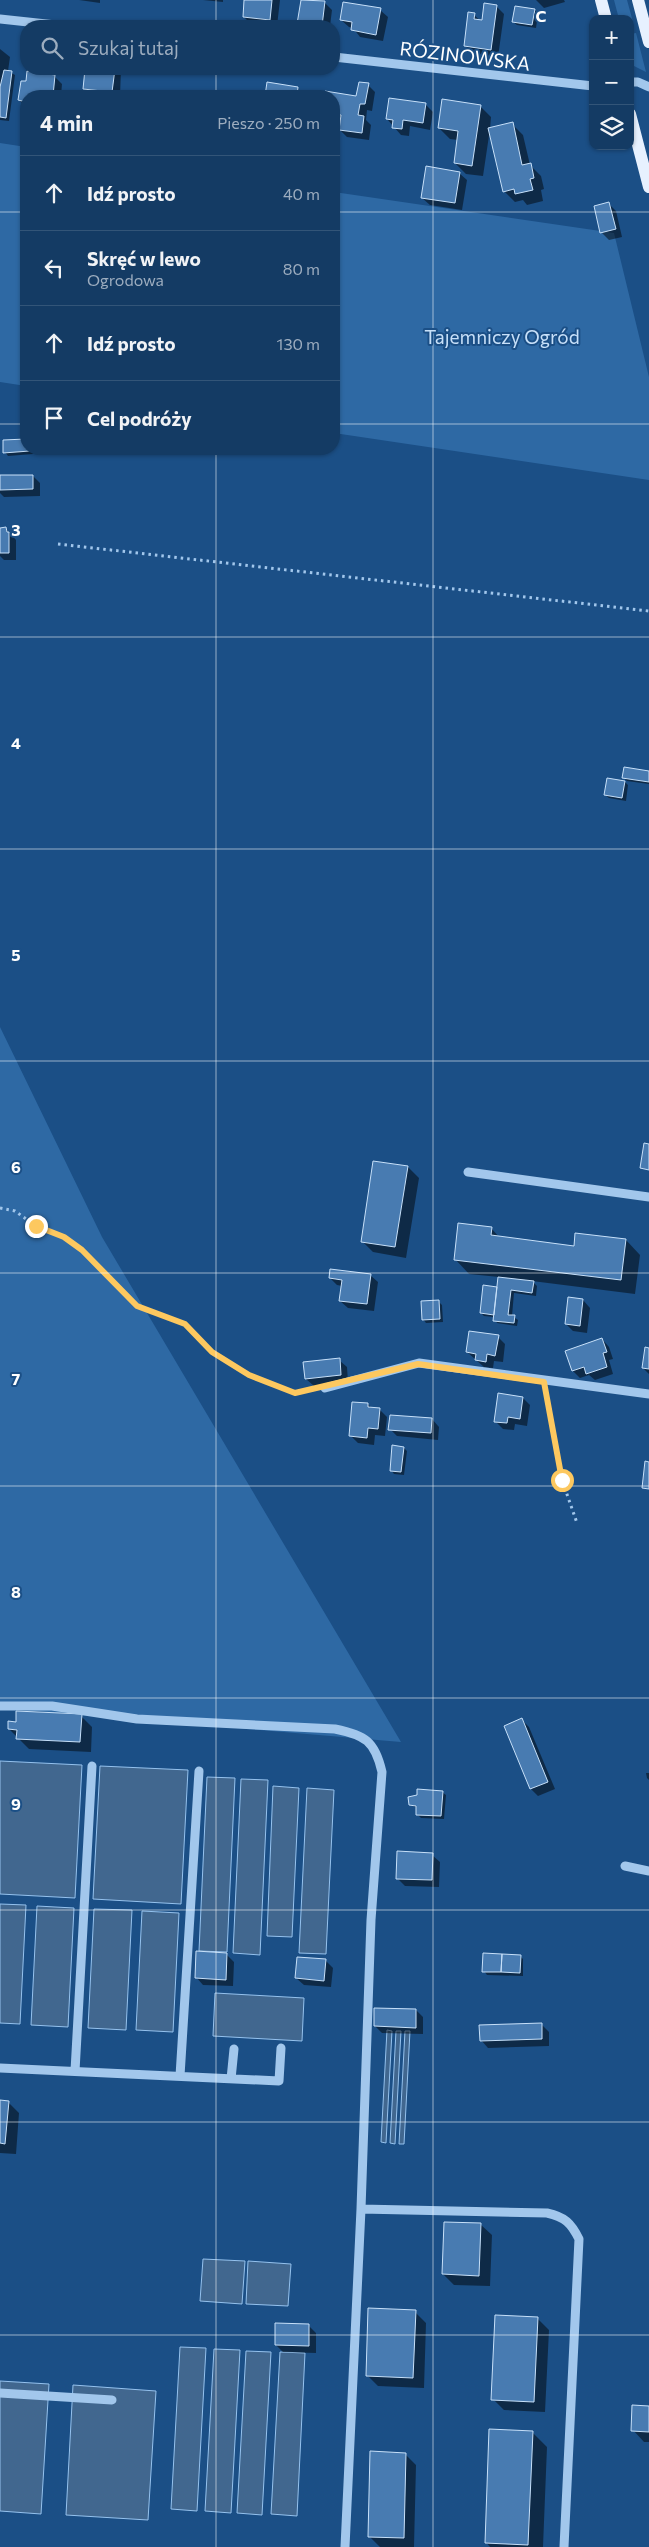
<!DOCTYPE html>
<html lang="pl">
<meta charset="utf-8">
<style>
body{margin:0;font-family:Commissioner,sans-serif;background:#1d426a;color:#f1f3f6}
.controls{position:absolute;right:15px;top:15px;display:grid;overflow:hidden;border-radius:10px;box-shadow:0 1px 4px #0004}
.controls button{width:45px;height:45px;display:grid;place-items:center;padding:0;border:0;border-bottom:1px solid #335578;background:#143b64;color:#f1f3f6;font:25px sans-serif}
.stop{position:absolute;width:15px;height:15px;margin:-11px;border:4px solid #fdc85f;border-radius:50%;background:#fff}
.stop.end{background:#fdc85f;border-color:#fff;box-shadow:0 1px 5px #0008}
.list{margin:0;padding:0;list-style:none}
h2{display:flex;justify-content:space-between;align-items:center;height:65px;margin:0;padding:0 20px;font-size:21px}
h2 small{font-size:16px;font-weight:400;color:#9dadbf}
.list li{display:grid;grid-template-columns:32px 1fr auto;gap:15px;align-items:center;box-sizing:border-box;height:75px;padding:0 20px;border-top:1px solid #335578}
.list b{display:block;font-size:19px;white-space:nowrap}
.list p{margin:0;font-size:16px;white-space:nowrap;color:#9dadbf}
.list em{font-size:16px;font-style:normal;color:#9dadbf}
.icon{flex:none;width:28px;height:28px;fill:none;stroke:currentColor;stroke-width:2;stroke-linecap:round;stroke-linejoin:round}
.map{position:relative;flex:none;width:649px;height:2547px;overflow:hidden}
.search{position:absolute;background:#143b64;box-shadow:0 1px 4px #0004;left:20px;top:20px;width:320px;height:55px;display:flex;align-items:center;gap:12px;box-sizing:border-box;padding:0 18px;border-radius:20px;color:#9dadbf;font-size:19px}
.panel{position:absolute;background:#143b64;box-shadow:0 1px 4px #0004;left:20px;top:90px;width:320px;height:365px;border-radius:20px}
.map>svg:first-child{display:block}
.green{fill:#2e69a4}
.water{fill:#41678f;stroke:#95c2ee}
.shadow{fill:#0007}
.building{fill:#487bb1;stroke:#c7e0f9}
.lines{fill:none;stroke-linecap:round;stroke-linejoin:round}
.path{stroke:#a2c7ec;stroke-width:3;stroke-dasharray:2.5 4;stroke-linecap:butt}
.minor{stroke:#a2c7ec;stroke-width:9}
.major{stroke:#e7f1ff;stroke-width:12}
.route{stroke:#fdc85f;stroke-width:6}
.grid{fill:none;stroke:#fff;stroke-width:1;stroke-opacity:0.55}
.labels{text-anchor:middle;stroke-width:4;stroke-linejoin:round;paint-order:stroke}
.street-label{font-size:19px;fill:#fff;stroke:#1b4f86}
.park-label{font-size:19px;fill:#c7e0f9;stroke:#1b4f86}
.grid-label{font-size:16px;text-anchor:middle;font-weight:bold;fill:#fff;stroke:#1b4f86;stroke-width:4;stroke-linejoin:round;paint-order:stroke}
</style>
<div class="map">
<svg width="649" height="2547" viewBox="0 0 649 2547">
<rect width="100%" height="100%" fill="#1b4f86"/>
<!-- green -->
<path class="green" d="M614,0H627L633,22H630V19H619Z
M636,33L646,72L630,64V34Z
M0,143L26,147V386L0,382Z
M334,192L614,233L649,377V480L334,433Z
M0,1027L102,1237L401,1742L0,1708Z"/>
<!-- water -->
<path class="water" d="M0,1761L82,1765L75,1898L0,1894Z
M100,1766L188,1770L181,1904L93,1899Z
M207,1777L235,1778L227,1952L199,1951Z
M241,1779L268,1780L260,1955L233,1953Z
M273,1786L299,1788L292,1937L267,1936Z
M307,1788L334,1790L326,1954L299,1953Z
M0,1904L26,1905L20,2024L0,2023Z
M37,1906L74,1908L68,2027L31,2025Z
M94,1909L132,1910L126,2030L88,2028Z
M142,1911L179,1913L173,2032L136,2030Z
M215,1993L304,1998L302,2041L213,2036Z
M387,2030L392,2031L386,2143L381,2142Z
M396,2031H401L395,2144L390,2143Z
M405,2031H410L404,2144H399Z
M203,2259L245,2261L242,2304L200,2301Z
M248,2261L291,2264L288,2306L246,2304Z
M180,2347L206,2348L197,2511L171,2509Z
M214,2349L240,2350L231,2513L205,2511Z
M246,2351L271,2352L262,2515L237,2513Z
M280,2352L305,2353L297,2516L271,2514Z
M0,2381L49,2384L41,2514L0,2511Z
M73,2385L156,2391L148,2520L66,2515Z"/>
<!-- shadow -->
<path class="shadow" d="M79,0H100V3Z
M203,0H223V2Z
M246,0H280L277,26L251,24L244,17Z
M302,0L325,3L332,10L330,26H302L298,23Z
M536,0H564L565,2L544,8Z
M496,6L504,14L498,57L473,53L465,46L474,15L483,23Z
M380,10L388,17L383,41L360,37L353,28L349,27L341,20Z
M535,10L538,14L536,28L517,25L513,22Z
M0,49L10,57L8,71L15,75L9,121L0,120Z
M86,69H121L120,96H92L84,88Z
M55,77L62,84L61,96H26V107L19,100Z
M268,84L297,88L304,96H267Z
M368,85L375,92L372,111L367,110L366,120L371,125L369,140L347,137L340,130L341,121L334,120V96H326V92L357,97Z
M425,104L433,112L430,130L410,126L409,136L401,135L387,119Z
M480,106L491,117L490,129L512,124L523,135L530,165L541,176L544,189L541,190L543,201L527,205L523,200L515,202L504,191L490,129L483,176L466,174L455,163L458,140L450,139L439,128Z
M459,173L467,180L462,210L430,205L422,198Z
M609,204L616,211L622,237L609,240L601,232Z
M26,440V449H33V454L8,456L5,452L4,442Z
M0,476H33L40,483V496L4,497L0,493Z
M0,529H6L16,540V560H4L0,556Z
M649,772V784L627,781L624,778Z
M625,782L628,785L626,801L609,798L605,795Z
M408,1167L419,1178L406,1258L373,1252L362,1241Z
M491,1228L500,1238L575,1247L626,1240L640,1255L635,1294L532,1281L537,1286L536,1296L514,1293L512,1316L518,1320L517,1326L497,1323L494,1317L484,1316L481,1313L498,1288L499,1277L469,1274L455,1259Z
M370,1275L378,1282L374,1311L348,1308L340,1301L342,1286L337,1285L330,1278Z
M583,1300L590,1308L587,1333L573,1331L566,1324Z
M439,1302L442,1305L443,1322L426,1323L423,1319Z
M498,1337L505,1344L503,1362L494,1361L493,1368L484,1367L467,1352Z
M602,1339L609,1347L613,1359L609,1360L613,1374L595,1380L589,1375L580,1378L573,1371Z
M649,1349V1374L643,1368Z
M339,1360L347,1367L348,1382L314,1386L306,1379Z
M523,1398L530,1405L527,1426L515,1424L514,1430L503,1429L495,1421Z
M368,1404L372,1409H379L387,1417L385,1436L375,1435L374,1445L358,1443L351,1436Z
M432,1419L439,1427L438,1440L397,1436L390,1429Z
M404,1448L407,1451L404,1475L394,1474L391,1470Z
M81,1716L92,1727L91,1752L29,1749L9,1729Z
M522,1720L529,1727L555,1789L538,1796L531,1789Z
M646,1773H649V1780L647,1778Z
M442,1792L446,1795L444,1819L421,1818L417,1814L418,1808L410,1805Z
M432,1855L440,1862L439,1887L405,1886L397,1878Z
M227,1955L234,1962L233,1986L203,1985L196,1977Z
M520,1956L523,1959V1976L487,1975L484,1971Z
M325,1960L333,1968L331,1987L304,1985L296,1978Z
M416,2010L423,2017V2034L382,2033L375,2026Z
M541,2024L549,2032V2046L488,2048L481,2040Z
M0,2101L8,2102L19,2113L16,2154L0,2153Z
M480,2224L492,2235L490,2286L454,2285L443,2274Z
M415,2312L426,2323L424,2388L378,2386L367,2375Z
M537,2318L549,2330L545,2412L504,2410L493,2399Z
M309,2326L316,2333V2353L283,2352L276,2345Z
M649,2407V2442H644L633,2430Z
M532,2432L547,2447L543,2547H490L486,2542Z
M405,2454L416,2465L414,2547H380L369,2536Z"/>
<!-- building -->
<path class="building" d="M244,0H272L270,20L243,17Z
M301,0L325,1L322,26L297,24Z
M343,2L381,8L376,35L351,30L352,22L340,20Z
M484,3L497,5L491,50L464,46L468,12L475,13L474,19L482,20Z
M515,6L535,9L532,25L512,22Z
M85,69H115L112,92L83,89Z
M4,70L12,71L6,118L0,117V87Z
M27,71L55,75L53,96H26V102L18,100L21,81H26Z
M267,82L298,87L297,96H265Z
M359,82L369,83L365,104H360L358,115L364,116L362,133L339,130L341,115L334,114V96H325V91L356,96Z
M389,98L426,103L423,123L403,120L402,129L392,128L393,120L386,119Z
M442,99L481,105L472,166L454,163L458,131L438,128Z
M513,122L522,165L531,163L534,178L530,179L533,190L515,194L514,189L503,192L488,128Z
M426,166L460,172L455,203L421,198Z
M609,202L616,229L600,233L594,206Z
M26,439V449H30V451L3,453V440Z
M0,475H33V489L0,490Z
M6,527L7,532H9V553H0V528Z
M624,767L649,771V782L622,778Z
M607,778L625,781L622,798L604,795Z
M644,1143L649,1144V1170L640,1168Z
M373,1161L408,1166L395,1247L361,1242Z
M458,1223L492,1227L491,1235L574,1246L575,1233L626,1239L621,1280L454,1260Z
M330,1269L371,1274L367,1304L339,1301L342,1280L329,1278Z
M498,1277L534,1281L532,1293L511,1290L508,1315H515L514,1323L493,1321Z
M483,1285L497,1287L494,1315L480,1313Z
M568,1297L583,1299L580,1326L565,1324Z
M439,1300L440,1319L422,1320L421,1301Z
M469,1331L499,1335L495,1356L487,1354L486,1362L475,1360L476,1354L466,1352Z
M602,1338L607,1352L603,1353L607,1367L586,1374L584,1367L572,1371L565,1351Z
M645,1347L649,1348V1369L642,1368Z
M340,1358L341,1375L305,1379L303,1362Z
M498,1393L523,1397L520,1419L508,1417L507,1423L494,1422Z
M352,1402L368,1403V1407L380,1408L378,1429L368,1428L367,1438L349,1436Z
M390,1415L432,1418L431,1433L388,1430Z
M392,1445L404,1447L401,1472L390,1471Z
M645,1461L649,1462V1489L642,1488Z
M16,1711L82,1714L80,1742L16,1739L17,1730L8,1729V1721L16,1722Z
M522,1718L548,1782L530,1789L504,1726Z
M417,1789L443,1791L441,1816L416,1815V1806L409,1805L408,1797L417,1795Z
M397,1851L433,1853L432,1880L396,1879Z
M196,1951L227,1953L226,1980L195,1978Z
M483,1953L502,1954L501,1972H482Z
M502,1954L521,1955L520,1973L501,1972Z
M297,1957L326,1959L324,1981L295,1978Z
M374,2008L416,2009V2028L374,2026Z
M542,2023V2039L480,2041L479,2025Z
M0,2100L9,2101L5,2144L0,2143Z
M444,2222L481,2223L479,2276L442,2274Z
M368,2308L416,2310L413,2378L366,2376Z
M495,2315L538,2317L534,2402L491,2400Z
M275,2323L309,2324V2346L275,2345Z
M632,2405L649,2406V2432L631,2431Z
M489,2429L533,2431L528,2545L485,2543Z
M370,2451L406,2453L404,2538L368,2537Z"/>
<g class="lines">
<!-- path -->
<path class="path" d="M58,544L649,611
M0,1208L15,1211L36,1226L64,1237L82,1250L137,1306L185,1324L213,1352L249,1375L295,1393L314,1390
M546,1392L562,1480L577,1523"/>
<!-- minor -->
<path class="minor" d="M0,19L65,26
M334,57L593,86
M630,82H638L649,87
M468,1172L649,1197
M325,1388L419,1363L649,1394
M0,1706H52L137,1719L335,1729C365,1735 375,1741 382,1772L371,1920L361,2209L345,2547
M625,1866L649,1871
M0,2068L279,2081L281,2048
M75,2071L92,1766
M180,2076L199,1771
M231,2079L234,2049
M361,2209L547,2213C565,2217 571,2223 579,2239L564,2547
M0,2393L112,2400"/>
<!-- major -->
<path class="major" d="M601,0L606,19
M638,0L649,42
M630,114L649,187"/>
</g>
<g class="lines">
<!-- route -->
<path class="route" d="M36,1226L64,1237L82,1250L137,1306L185,1324L212,1352L249,1375L295,1393L418,1364L544,1382L562,1480"/>
</g>
<!-- grid -->
<path class="grid" d="M216,0V26M433,0V2547M216,69V96M0,212H26M334,212H649M0,424H26M334,424H649M216,449V2547M0,637H649M0,849H649M0,1061H649M0,1273H649M0,1486H649M0,1698H649M0,1910H649M0,2122H649M0,2335H649"/>
<g class="labels">
<!-- street labels -->
<g class="street-label">
<text transform="translate(465 56) rotate(7)" y="7">RÓZINOWSKA</text>
</g>
<!-- park labels -->
<g class="park-label">
<text x="502" y="344">Tajemniczy Ogród</text>
</g>
</g>
<g class="grid-label">
<text x="541" y="22">C</text>
<text x="16" y="536">3</text>
<text x="16" y="749">4</text>
<text x="16" y="961">5</text>
<text x="16" y="1173">6</text>
<text x="16" y="1385">7</text>
<text x="16" y="1598">8</text>
<text x="16" y="1810">9</text>
</g>
</svg>
<div class="controls">
<button>+</button>
<button>−</button>
<button><svg class="icon" aria-label="layers" viewBox="0 0 24 24"><path d="M12 4l9 5-9 5-9-5zM3 14l9 5 9-5"/></svg></button>
</div>
<div class="stop" style="left:562px;top:1480px"></div>
<div class="stop end" style="left:36px;top:1226px"></div>
<div class="search"><svg class="icon" aria-label="search" viewBox="0 0 24 24"><circle cx="10" cy="10" r="6"/><path d="M15 15l6 6"/></svg>Szukaj tutaj</div>
<section class="panel">
<h2>4 min<small>Pieszo · 250 m</small></h2>
<ul class="list">
<li><svg class="icon" aria-label="ahead" viewBox="0 0 24 24"><path d="M12 20V5M6 11l6-6 6 6"/></svg><div><b>Idź prosto</b></div><em>40 m</em></li>
<li><svg class="icon" aria-label="left" viewBox="0 0 24 24"><path d="M17 20v-9H6M10 6l-5 5 5 5"/></svg><div><b>Skręć w lewo</b><p>Ogrodowa</p></div><em>80 m</em></li>
<li><svg class="icon" aria-label="ahead" viewBox="0 0 24 24"><path d="M12 20V5M6 11l6-6 6 6"/></svg><div><b>Idź prosto</b></div><em>130 m</em></li>
<li><svg class="icon" aria-label="arrive" viewBox="0 0 24 24"><path d="M6 21V4h12l-3 4 3 4H6"/></svg><div><b>Cel podróży</b></div></li>
</ul>
</section>
</div>
